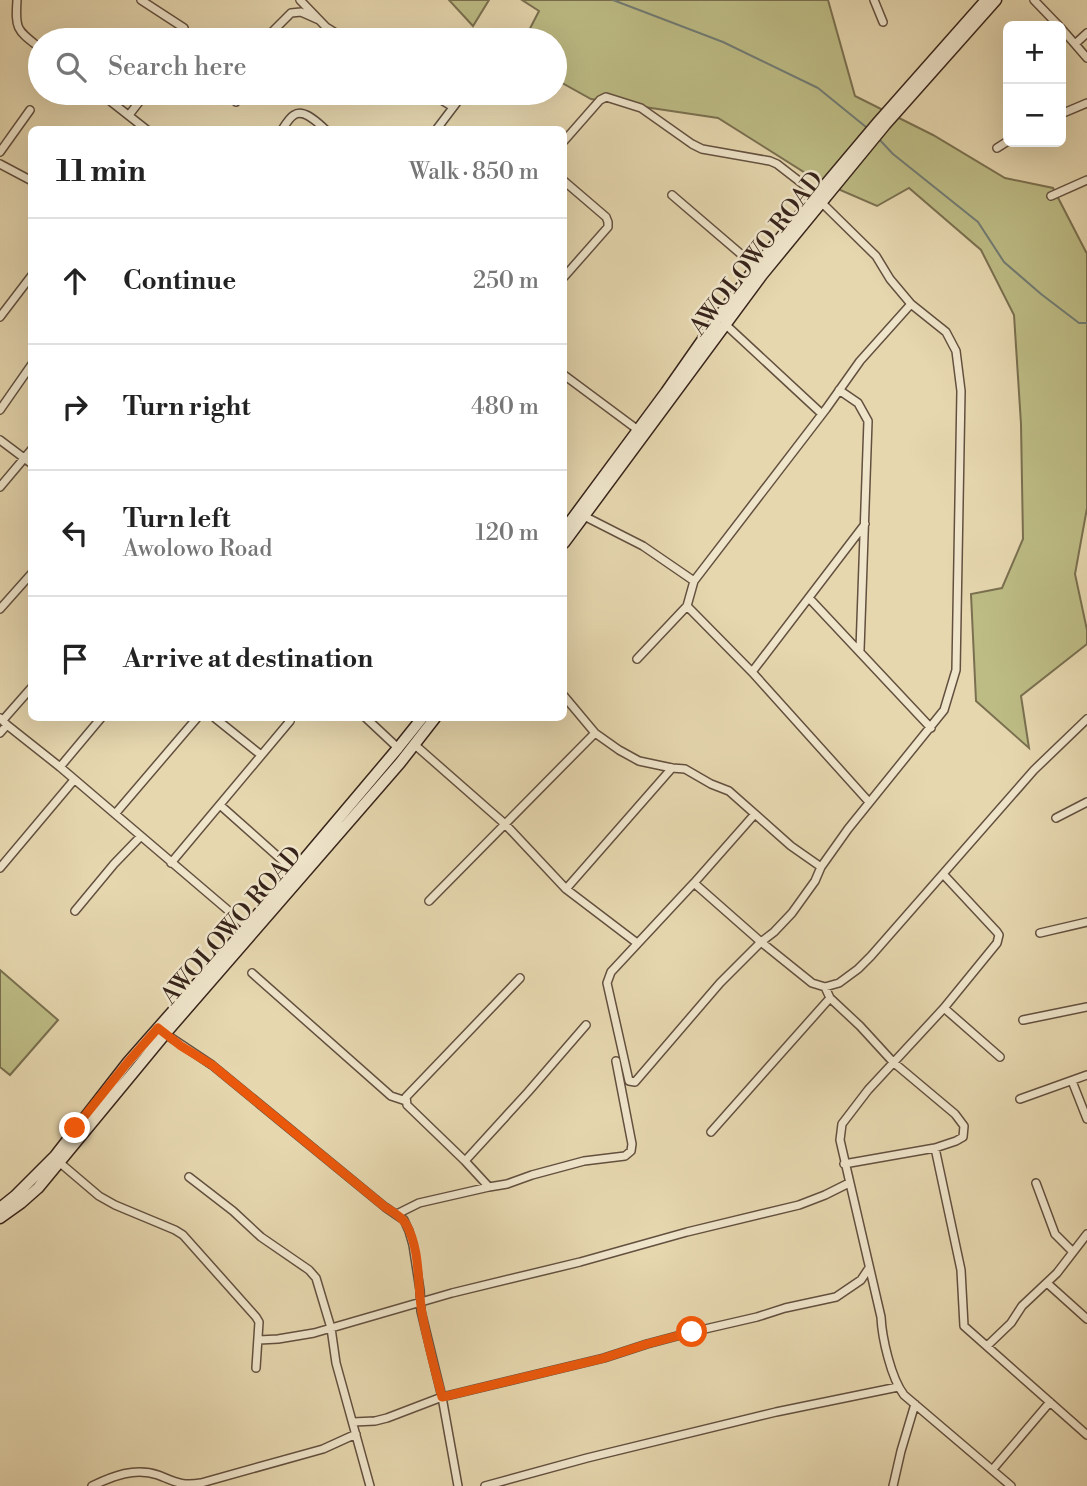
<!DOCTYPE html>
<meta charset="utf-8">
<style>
body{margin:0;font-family:"Libre Bodoni",serif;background:#f6f6f6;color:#222}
.controls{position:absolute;right:21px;top:21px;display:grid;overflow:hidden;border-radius:10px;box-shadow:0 7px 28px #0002}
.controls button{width:63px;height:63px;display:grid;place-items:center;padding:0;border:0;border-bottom:2px solid #e0e0e0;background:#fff;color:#222;font:35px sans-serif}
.stop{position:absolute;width:21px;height:21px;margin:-16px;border:5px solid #ea580c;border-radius:50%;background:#fff}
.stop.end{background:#ea580c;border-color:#fff;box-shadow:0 2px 7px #0008}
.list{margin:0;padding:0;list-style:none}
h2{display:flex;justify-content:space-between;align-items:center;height:91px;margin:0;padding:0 28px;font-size:30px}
h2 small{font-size:23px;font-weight:400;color:#767676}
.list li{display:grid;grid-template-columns:46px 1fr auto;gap:21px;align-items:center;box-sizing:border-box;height:126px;padding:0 28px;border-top:2px solid #e0e0e0}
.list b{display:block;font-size:26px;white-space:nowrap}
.list p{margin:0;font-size:23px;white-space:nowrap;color:#767676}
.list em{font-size:23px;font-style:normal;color:#767676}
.icon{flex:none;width:38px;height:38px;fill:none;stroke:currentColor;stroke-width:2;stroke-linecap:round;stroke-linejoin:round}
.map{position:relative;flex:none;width:1087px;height:1486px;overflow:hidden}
.search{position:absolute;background:#fff;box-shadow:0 7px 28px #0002;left:28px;top:28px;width:539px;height:77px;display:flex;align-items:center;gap:18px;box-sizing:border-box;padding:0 24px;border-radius:38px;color:#767676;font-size:26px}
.panel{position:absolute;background:#fff;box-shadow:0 7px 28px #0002;left:28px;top:126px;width:539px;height:595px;border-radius:10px}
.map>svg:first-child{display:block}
.green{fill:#bdbc85;stroke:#7a7050;stroke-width:2}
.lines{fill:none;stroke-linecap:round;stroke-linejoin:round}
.stream{stroke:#717c75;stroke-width:2}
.street-casing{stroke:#63503f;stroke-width:10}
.secondary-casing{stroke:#37231a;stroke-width:13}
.street{stroke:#efe5cb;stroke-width:7}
.secondary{stroke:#efe5cb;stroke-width:10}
.route{stroke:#ea580c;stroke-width:9}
.labels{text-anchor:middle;stroke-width:5;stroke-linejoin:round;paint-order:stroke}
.street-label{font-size:24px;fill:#37231a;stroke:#efe5cb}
</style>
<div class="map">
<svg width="1087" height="1486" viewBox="0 0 1087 1486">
<rect width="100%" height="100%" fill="#e6d7af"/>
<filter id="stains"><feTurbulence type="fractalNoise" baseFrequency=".00286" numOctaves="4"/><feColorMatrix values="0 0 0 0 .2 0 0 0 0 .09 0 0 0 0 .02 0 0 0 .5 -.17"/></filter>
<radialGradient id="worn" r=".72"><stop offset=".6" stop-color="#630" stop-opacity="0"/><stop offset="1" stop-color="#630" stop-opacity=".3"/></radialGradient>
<!-- green -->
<path class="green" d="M449,0H489L473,26Z
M522,0H828L855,96L933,135L1005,178L1053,188L1086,252H1087V508L1075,574L1087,630V644L1021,696L1029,748L976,701L971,594L1002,588L1023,539L1021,424L1014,315L981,250L909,188L877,206L815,179L718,118L591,99L555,79V40H524L539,11Z
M0,970L58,1020L10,1075L0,1067Z"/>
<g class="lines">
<!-- stream -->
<path class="stream" d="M613,0L723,42L818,88L866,127
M878,138L893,154L978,222L1004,262L1041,294L1079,323H1087"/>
<!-- street casing -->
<g class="street-casing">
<path id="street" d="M17,0C15,30 17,30 40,48
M141,0L184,28L187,40
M300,0L326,27L347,40
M874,0L883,22
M1034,0L1059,26
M1061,28L1087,58
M264,40L291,13L301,12L319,20
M1075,44L1087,33
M100,93L147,130
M228,93L236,102
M430,93L453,107
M1061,114L1087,103
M129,115L146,93
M282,130C285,125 289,118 294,115C304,108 319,124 326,130
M436,130L464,93
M564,141L600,100L606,97L641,108L692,144L702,149L770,161L777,164L817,195
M997,148L1008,141
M0,152L30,110
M0,164L32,181
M564,181L606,217L608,222V227L564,277
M672,195L756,267
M1051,196L1087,180
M0,317L32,275
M725,324L822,414
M564,375L638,430
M839,390L858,403L868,421L860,650
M0,410L32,364
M0,440L32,464
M0,487L32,449
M584,516L643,546L694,581
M809,598L931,728
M687,606L752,672L869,802
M0,609L32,573
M637,659L687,606L694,581L826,409L860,361L911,304
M752,672L865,524
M564,696L595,733L619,750L639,761L672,768L685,769L711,784L729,791L791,846L821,867
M0,718L7,725L60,767L250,929
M215,718L261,755
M366,718L398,748
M3,720L32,687
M0,733L7,725
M415,745L505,824L566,889L637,943
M60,767L101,718
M220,805L293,870
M115,814L197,718
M754,815L694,883L611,972L607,983L629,1081L635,1082L720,983L761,942L774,932L792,913L815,881L821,867L848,829L944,710L956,670L961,391L956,351L946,332L911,304L890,279L876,256L821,202
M1056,818L1087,802
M171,863L290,721
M0,868L74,780
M943,874L997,932L999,935L997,943L944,1008L868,1090L842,1124L840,1140L881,1317C882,1338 891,1378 904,1395L1011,1486
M694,883L761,942L812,983L825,987L839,983L858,969L871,956L1034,770L1087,719
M566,889L672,768
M429,901L595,733
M75,911L114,864L141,836
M1040,933L1087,922
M252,973L391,1096L406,1101
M825,987L830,998L860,1026L893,1062L955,1114L964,1126L963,1137L956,1141L935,1148L844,1164
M944,1008L1000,1057
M1023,1020L1087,1007
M161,1031L212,1065L385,1207L404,1220L409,1231L413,1245L420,1290L421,1311L442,1397L458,1486
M1072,1081L1087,1119
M1020,1099L1087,1075
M711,1132L830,998
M935,1148L961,1270L964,1326L1087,1435
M465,1161L528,1092L586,1025
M59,1162L99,1196L115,1205L175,1230L183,1235L256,1317L259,1322L256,1368
M189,1177L233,1211L261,1237L309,1270L316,1278L331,1328L336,1363L370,1486
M1036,1183L1055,1234L1072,1251
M489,1187L465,1161L407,1105L406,1097L520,978
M397,1214L419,1203L489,1187L507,1184L532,1175L584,1161L625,1156L631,1151L632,1144L616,1061
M1047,1283L1087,1319
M259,1340L278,1339L314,1333L452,1293L580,1262L687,1232L799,1205L825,1195L849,1183
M987,1346L1011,1323L1022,1306L1057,1273L1087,1234
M353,1422L375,1421L387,1418L442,1397L604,1358L647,1344L692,1332L757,1317L785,1308L836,1297L861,1280L869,1268
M993,1469L1050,1402
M92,1486C113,1476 135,1467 158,1475C176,1482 181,1486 201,1483L323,1449L356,1434
M485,1486L587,1458L776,1412L898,1387
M893,1486L901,1451L915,1404"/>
</g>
<!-- secondary casing -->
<g class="secondary-casing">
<path id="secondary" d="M564,530L666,392L717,319L756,267L879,121L986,0
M564,543L762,275L885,125L996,0
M0,1208L15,1196L55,1156L128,1062L247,927L398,748L422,718
M0,1218L21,1203L38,1188L165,1034L400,763L435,718"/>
</g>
<!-- street -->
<use href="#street" class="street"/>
<!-- secondary -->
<use href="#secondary" class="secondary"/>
</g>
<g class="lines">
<!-- route -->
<path class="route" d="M75,1128L128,1062L158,1028L181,1046L212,1065L385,1207C393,1212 401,1216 406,1224C421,1250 417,1285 422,1313C427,1342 435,1370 442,1397L604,1358L647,1344L692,1332"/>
</g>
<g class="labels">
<!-- street labels -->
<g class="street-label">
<text transform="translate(756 253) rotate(-52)" y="8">AWOLOWO ROAD</text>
<text transform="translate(231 925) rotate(-49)" y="8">AWOLOWO ROAD</text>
</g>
</g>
<rect width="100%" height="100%" filter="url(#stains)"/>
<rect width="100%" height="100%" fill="url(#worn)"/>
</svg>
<div class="controls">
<button>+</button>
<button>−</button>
</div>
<div class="stop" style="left:692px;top:1332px"></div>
<div class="stop end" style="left:75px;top:1128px"></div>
<div class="search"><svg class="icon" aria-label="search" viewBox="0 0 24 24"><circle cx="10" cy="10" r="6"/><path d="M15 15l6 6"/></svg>Search here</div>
<section class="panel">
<h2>11 min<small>Walk · 850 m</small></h2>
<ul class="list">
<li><svg class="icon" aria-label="ahead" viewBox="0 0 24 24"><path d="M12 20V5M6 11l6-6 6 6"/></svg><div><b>Continue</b></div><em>250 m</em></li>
<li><svg class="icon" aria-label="right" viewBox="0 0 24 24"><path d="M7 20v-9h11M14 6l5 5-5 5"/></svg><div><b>Turn right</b></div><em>480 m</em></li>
<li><svg class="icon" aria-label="left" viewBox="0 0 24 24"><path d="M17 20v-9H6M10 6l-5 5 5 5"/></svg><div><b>Turn left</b><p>Awolowo Road</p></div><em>120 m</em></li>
<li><svg class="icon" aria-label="arrive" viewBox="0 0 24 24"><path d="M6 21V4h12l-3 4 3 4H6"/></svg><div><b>Arrive at destination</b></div></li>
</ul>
</section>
</div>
